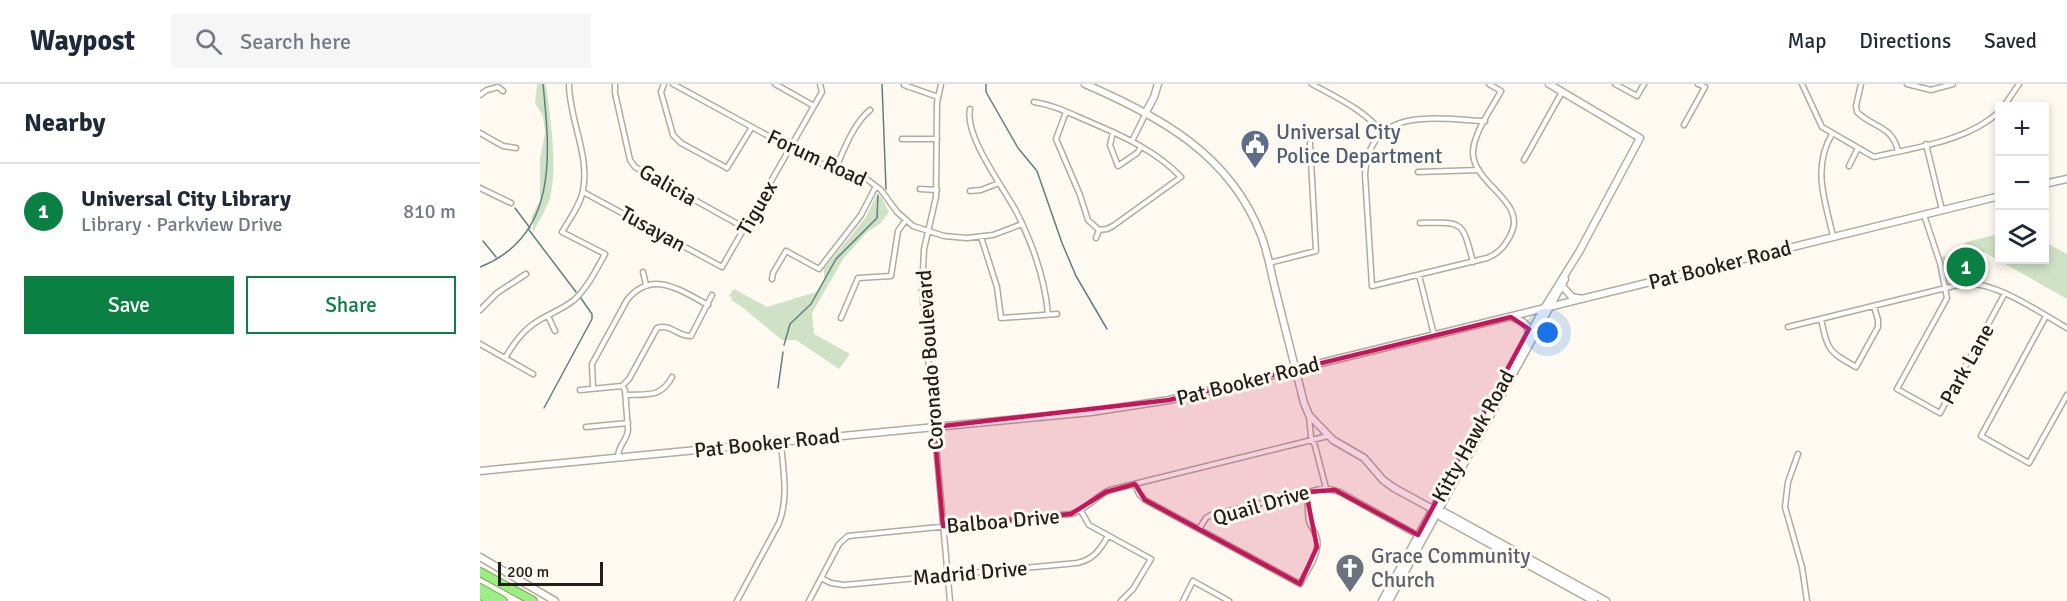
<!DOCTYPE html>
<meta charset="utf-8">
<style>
body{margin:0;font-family:Signika,sans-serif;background:#f6f6f7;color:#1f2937}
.controls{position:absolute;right:18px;top:18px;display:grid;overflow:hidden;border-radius:0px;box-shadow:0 3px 9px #0003}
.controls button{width:54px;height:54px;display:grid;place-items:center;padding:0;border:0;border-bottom:2px solid #e0e1e3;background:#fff;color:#1f2937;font:30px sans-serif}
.scale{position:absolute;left:18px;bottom:15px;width:105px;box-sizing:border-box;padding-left:6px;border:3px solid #221f1a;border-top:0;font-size:16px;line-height:21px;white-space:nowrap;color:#221f1a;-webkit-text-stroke:4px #fffaf1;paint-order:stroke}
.you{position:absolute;left:1068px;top:249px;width:21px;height:21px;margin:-15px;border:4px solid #fff;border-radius:50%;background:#1a73e8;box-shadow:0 0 0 9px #1a73e833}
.badge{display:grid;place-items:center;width:39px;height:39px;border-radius:50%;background:#0b8043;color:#fff;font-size:20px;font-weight:700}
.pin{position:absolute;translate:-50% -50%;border:3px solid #fff;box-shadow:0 2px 6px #0006}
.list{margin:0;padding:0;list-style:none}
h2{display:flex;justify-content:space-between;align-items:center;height:78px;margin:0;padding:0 24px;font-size:26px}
h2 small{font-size:20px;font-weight:400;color:#747a83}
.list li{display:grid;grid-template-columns:39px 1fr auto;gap:18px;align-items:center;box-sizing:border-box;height:96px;padding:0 24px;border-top:2px solid #e0e1e3}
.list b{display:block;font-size:22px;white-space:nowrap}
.list p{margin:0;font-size:20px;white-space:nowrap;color:#747a83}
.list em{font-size:20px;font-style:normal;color:#747a83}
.actions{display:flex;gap:12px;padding:18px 24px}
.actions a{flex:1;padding:14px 0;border:2px solid #0b8043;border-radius:0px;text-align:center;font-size:21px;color:#0b8043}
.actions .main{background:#0b8043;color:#fff}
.icon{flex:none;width:33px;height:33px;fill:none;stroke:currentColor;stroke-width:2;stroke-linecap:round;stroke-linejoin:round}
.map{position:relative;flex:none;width:1587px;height:517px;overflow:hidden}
header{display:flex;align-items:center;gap:36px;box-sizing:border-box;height:84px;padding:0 30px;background:#fff;border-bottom:2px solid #e0e1e3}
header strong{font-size:28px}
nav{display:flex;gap:33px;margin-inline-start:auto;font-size:21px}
.search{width:420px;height:54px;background:#f6f6f7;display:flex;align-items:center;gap:15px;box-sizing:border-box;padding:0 21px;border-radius:0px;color:#747a83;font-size:22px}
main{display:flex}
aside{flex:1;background:#fff}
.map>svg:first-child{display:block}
.green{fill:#d0e2c5}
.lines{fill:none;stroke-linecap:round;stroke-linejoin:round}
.stream{stroke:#5d8082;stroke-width:1.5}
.street-casing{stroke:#b2ab9d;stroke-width:7}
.secondary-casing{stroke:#b2ab9d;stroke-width:9}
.highway-casing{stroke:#71a65f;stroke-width:10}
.street{stroke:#fff;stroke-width:4}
.secondary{stroke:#fff;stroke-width:6}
.highway{stroke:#9cee84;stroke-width:8}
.marked{fill:#c2185b;fill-opacity:0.2;stroke:#c2185b;stroke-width:4.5;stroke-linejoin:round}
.labels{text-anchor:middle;stroke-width:6;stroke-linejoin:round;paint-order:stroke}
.service-label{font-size:21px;fill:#4e5e75;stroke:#fffaf1;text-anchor:start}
.street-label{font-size:21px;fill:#221f1a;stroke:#fffaf1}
.worship-label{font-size:21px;fill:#5b616d;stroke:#fffaf1;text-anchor:start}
</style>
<header>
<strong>Waypost</strong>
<div class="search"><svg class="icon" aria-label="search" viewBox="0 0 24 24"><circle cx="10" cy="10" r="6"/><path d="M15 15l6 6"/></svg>Search here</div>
<nav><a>Map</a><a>Directions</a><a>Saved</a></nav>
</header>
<main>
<aside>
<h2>Nearby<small></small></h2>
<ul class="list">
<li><span class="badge">1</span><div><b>Universal City Library</b><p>Library · Parkview Drive</p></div><em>810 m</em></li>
</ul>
<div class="actions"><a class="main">Save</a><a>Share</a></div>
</aside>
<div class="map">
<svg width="1587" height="517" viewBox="0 0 1587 517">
<rect width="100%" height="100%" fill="#fffaf1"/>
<!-- green -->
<path class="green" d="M57,0H66C70,32 78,82 70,114C66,126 59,137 53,148V138L51,134L60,116V74L65,49L63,32L55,19Z
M396,112L401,113L409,128L401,139L387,148L363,175L332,229L334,250L370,270L359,285L316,256H302L262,223L251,216L252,214L249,212L254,205L287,223L336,208L344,196V185L386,133Z
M1519,150L1520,176H1564L1565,158L1587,170V215L1504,168L1500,197L1487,195L1468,198L1461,173L1478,168L1486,158Z"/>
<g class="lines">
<!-- stream -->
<path class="stream" d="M402,0L406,105
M506,0V8L538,64L557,87L582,159L596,192L627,245
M35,124L50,144
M49,146L96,208
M3,157L16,173
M0,183C79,152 70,69 63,0
M304,261L310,240L331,220L356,175L397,134L398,111
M298,304L303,268
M64,324L112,235V230L100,213"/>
<!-- street casing -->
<g class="street-casing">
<path id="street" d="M135,0V9L150,76L155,83L265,144
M184,0L181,8L193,51L201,59L247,84L272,43
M193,0L336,78L384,93L401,106L417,128L433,142L464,152L487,154L513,151L542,140
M295,0L334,22
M461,0L457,19L456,113L444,165L442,206L470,517
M832,0C857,14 885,26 902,49
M1135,0L1157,12L1164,0
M1322,0L1342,43L1394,73C1436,63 1487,58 1520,27
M1381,0L1376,22L1377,28C1393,44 1412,41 1418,67
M1427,0L1451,6L1473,0
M424,1L458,13
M0,11L7,6L18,3L23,7
M554,18C574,21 591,30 610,38C643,52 676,67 701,93L633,142L627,145L619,146L608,136L600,111L576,55L586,28
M1524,22L1539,0
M490,25C484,52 524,104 537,129C553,161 565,195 568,230
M1005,37C956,35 889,21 885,90L892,202L1007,174C1018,170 1024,163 1030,152C1049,118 995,102 993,70C992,51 1012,24 1021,7L1009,0
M1204,41L1225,3L1218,0
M633,48L630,61L638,82L657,69L661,63
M0,49L23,62L36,64
M1352,50C1332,84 1345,117 1353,152
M422,55H457
M652,57L666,29
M1446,60L1462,126
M1044,76L1082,8
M1369,82L1378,64
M356,84C364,65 374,39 390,26
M938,88L999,86
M0,104L31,119
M440,105L457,106
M490,107L501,106L519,99
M103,108L242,183L342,8L340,0
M1444,131L1460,179L1467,214L1417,305L1460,329L1525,209
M940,139C983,138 982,136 993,178
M501,153L517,203L521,234L577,230
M616,154L619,146
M789,179L836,167L830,59
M163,188L166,201
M939,191L954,251
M292,195L293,189L306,167L339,185L381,131L396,102
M0,226L17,209L46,190
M68,232L75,247
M1566,232L1501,352L1549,379L1587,311
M361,234L378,194L411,192L418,147L425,137
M1341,235C1348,267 1348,267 1376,283L1398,243V236L1394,222
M1308,243L1486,199C1520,200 1557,227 1587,244
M0,260L53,290
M25,274C34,259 43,246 58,237C71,229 83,225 94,216C108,203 116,186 125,170L82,148C89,136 101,120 103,106C110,71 89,35 89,0
M113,304L112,280L147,216C172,185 200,206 228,221
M100,306L142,302L149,295L177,244C190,239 198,253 211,252L232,211
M146,311C167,310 181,314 192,293
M829,332L831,353L835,362L846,404
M106,343L148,339
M1318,370L1308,398L1305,423L1322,483L1327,517
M138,373C138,361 147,357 148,346L145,306L142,302
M655,400L659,410L665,416L820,500C827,487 840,470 837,455C836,448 831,444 829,437C827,428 829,419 826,408
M601,427L609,441L671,475L653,505L641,517
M719,445L726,434L731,431L845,404L860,408L939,452
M341,494L351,499L364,501L597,479C613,476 620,466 628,452
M257,517L299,439C309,413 303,386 301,359
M329,517L359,460L368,452L591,430C607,426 615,412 630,406L848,352
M703,517L713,497L749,517"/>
</g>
<!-- secondary casing -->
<g class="secondary-casing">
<path id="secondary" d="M605,0C679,32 750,70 781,151C788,169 791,189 796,208C805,245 815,282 824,319L829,331L853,356L884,374L903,396L914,404L958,428H964L1126,517
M666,28L674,13L678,0
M1564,100L1587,95
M1082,202L1092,213L1102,215
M1032,233C1040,236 1048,239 1049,249
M0,387L611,328L689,316L727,307L1520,112
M958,428L961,433L1114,517
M0,473L75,517
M902,517L1063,226L1099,168L1160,54L1069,0
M909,517L1085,195"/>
</g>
<!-- highway casing -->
<g class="highway-casing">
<path id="highway" d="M0,488L53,517
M0,504L23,517
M0,510L10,517"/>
</g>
<!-- street -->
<use href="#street" class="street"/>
<!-- secondary -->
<use href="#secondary" class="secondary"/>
<!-- highway -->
<use href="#highway" class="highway"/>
</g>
<!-- marked area -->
<path class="marked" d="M1031,233L1049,245L938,451L855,406L826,408L837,463L820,500L665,416L655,400L626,408L591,430L463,442L454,343L689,316Z"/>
<!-- icons -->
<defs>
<g id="civic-pin" transform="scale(1.5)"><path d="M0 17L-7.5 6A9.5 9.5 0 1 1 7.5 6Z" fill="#5c6f8a" stroke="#fffaf1"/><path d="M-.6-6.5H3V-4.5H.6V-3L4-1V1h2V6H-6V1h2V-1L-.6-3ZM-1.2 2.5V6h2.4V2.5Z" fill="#fff"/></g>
<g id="church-pin" transform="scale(1.5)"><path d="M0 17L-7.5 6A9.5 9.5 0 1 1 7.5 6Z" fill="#6b7280" stroke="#fffaf1"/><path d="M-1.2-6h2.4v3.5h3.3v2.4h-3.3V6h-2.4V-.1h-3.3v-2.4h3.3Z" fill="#fff"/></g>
</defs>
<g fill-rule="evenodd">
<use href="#civic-pin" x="775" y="60"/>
<use href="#church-pin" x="870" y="484"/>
</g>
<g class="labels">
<!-- service labels -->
<g class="service-label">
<text x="796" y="55">Universal City<tspan x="796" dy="24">Police Department</tspan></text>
</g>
<!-- street labels -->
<g class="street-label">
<text transform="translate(337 74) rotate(25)" y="7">Forum Road</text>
<text transform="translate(188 101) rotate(30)" y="7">Galicia</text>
<text transform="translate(277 124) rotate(-60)" y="7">Tiguex</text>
<text transform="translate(173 145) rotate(29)" y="7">Tusayan</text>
<text transform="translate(1240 181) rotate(-14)" y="7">Pat Booker Road</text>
<text transform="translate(450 276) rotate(-94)" y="7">Coronado Boulevard</text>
<text transform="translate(1487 280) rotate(-61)" y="7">Park Lane</text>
<text transform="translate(768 297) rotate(-14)" y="7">Pat Booker Road</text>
<text transform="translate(993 352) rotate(-61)" y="7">Kitty Hawk Road</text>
<text transform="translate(287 359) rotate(-6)" y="7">Pat Booker Road</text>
<text transform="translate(781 421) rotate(-16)" y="7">Quail Drive</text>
<text transform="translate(523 437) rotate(-5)" y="7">Balboa Drive</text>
<text transform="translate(490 489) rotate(-5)" y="7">Madrid Drive</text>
</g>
<!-- worship labels -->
<g class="worship-label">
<text x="891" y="479">Grace Community<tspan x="891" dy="24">Church</tspan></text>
</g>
</g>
</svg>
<div class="controls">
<button>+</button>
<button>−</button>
<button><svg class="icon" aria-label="layers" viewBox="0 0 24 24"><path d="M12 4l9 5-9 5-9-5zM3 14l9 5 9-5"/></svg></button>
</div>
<div class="scale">200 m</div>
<div class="you"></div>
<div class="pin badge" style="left:1486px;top:183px">1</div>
</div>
</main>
